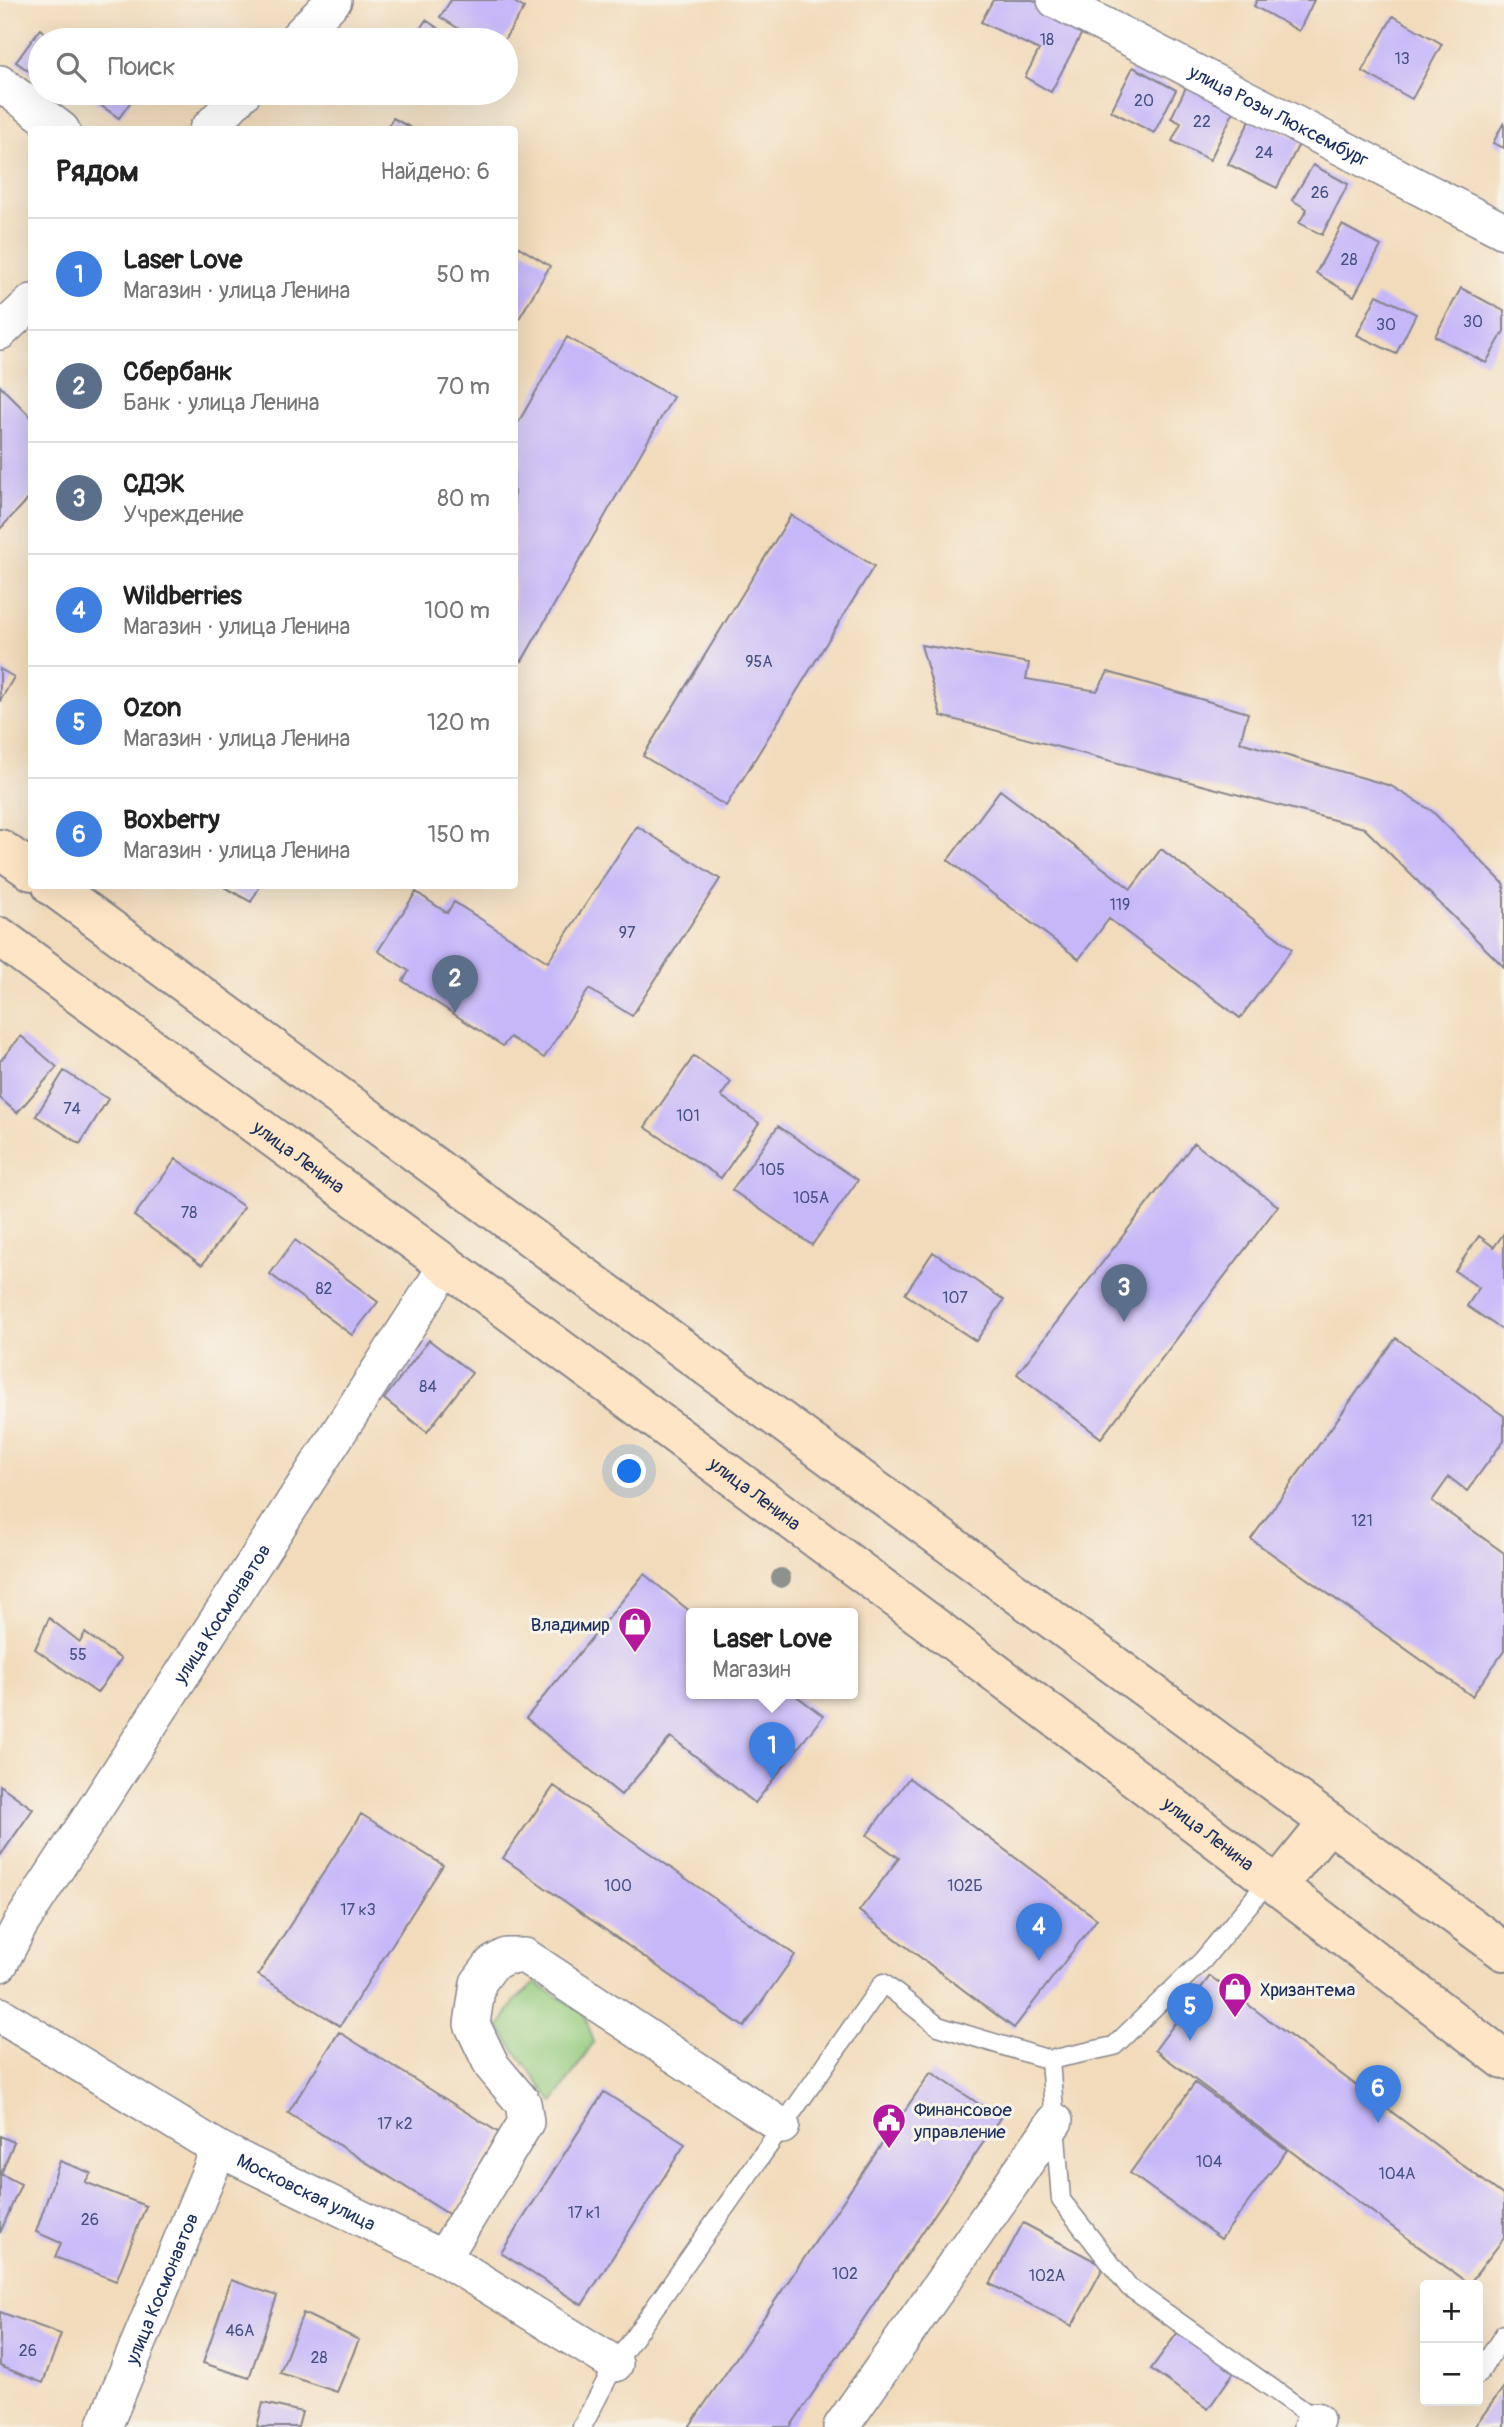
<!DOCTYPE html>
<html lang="ru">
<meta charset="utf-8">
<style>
body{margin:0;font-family:Pangolin,sans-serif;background:#f6f6f6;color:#222}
.controls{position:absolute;right:21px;bottom:21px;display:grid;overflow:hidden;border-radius:7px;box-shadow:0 7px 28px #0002}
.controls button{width:63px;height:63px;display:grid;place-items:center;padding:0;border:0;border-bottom:2px solid #e0e0e0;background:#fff;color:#222;font:35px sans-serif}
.you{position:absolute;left:630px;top:1472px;width:24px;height:24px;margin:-18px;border:5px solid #fff;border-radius:50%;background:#1a73e8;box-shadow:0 0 0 10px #1a73e833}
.badge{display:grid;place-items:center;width:46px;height:46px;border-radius:50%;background:#d93025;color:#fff;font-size:23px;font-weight:700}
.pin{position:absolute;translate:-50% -58px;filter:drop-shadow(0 2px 4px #0008)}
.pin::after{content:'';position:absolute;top:37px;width:24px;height:21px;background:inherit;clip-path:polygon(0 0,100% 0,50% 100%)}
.popup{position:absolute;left:686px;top:1608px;width:172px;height:91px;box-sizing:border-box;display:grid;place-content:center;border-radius:7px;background:#fff;filter:drop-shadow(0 2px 5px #0005);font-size:23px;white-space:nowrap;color:#767676}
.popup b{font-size:26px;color:#222}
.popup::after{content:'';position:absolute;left:50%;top:100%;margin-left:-14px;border:14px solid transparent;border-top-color:#fff}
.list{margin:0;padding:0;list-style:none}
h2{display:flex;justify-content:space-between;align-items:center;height:91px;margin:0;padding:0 28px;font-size:30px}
h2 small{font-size:23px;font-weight:400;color:#767676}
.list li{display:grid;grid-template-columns:46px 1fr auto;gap:21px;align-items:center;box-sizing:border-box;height:112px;padding:0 28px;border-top:2px solid #e0e0e0}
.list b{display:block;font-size:26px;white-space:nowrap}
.list p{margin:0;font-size:23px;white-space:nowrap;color:#767676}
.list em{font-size:23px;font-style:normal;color:#767676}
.icon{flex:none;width:38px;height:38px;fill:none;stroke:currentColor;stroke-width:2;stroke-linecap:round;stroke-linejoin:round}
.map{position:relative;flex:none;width:1504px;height:2427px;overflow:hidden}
.search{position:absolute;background:#fff;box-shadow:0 7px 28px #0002;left:28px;top:28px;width:490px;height:77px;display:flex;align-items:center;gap:18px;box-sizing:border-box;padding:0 24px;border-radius:38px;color:#767676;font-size:26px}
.panel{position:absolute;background:#fff;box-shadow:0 7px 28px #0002;left:28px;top:126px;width:490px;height:763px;border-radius:7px}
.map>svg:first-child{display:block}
.green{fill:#95cc7f;stroke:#587e6e;stroke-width:2}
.building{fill:#c6b7f9}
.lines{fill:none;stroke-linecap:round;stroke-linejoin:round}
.lane-casing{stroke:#86858c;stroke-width:21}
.street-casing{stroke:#86858c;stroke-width:38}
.secondary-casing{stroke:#86858c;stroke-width:42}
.lane{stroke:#fff;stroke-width:18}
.street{stroke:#fff;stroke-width:35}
.secondary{stroke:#fde5c5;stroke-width:38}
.tree{fill:#8d928c}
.labels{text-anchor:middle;stroke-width:6;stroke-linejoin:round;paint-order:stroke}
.number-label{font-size:16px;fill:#465185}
.street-label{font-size:19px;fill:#1b2f5e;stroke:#f7f3e8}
.poi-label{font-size:19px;fill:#1b2f5e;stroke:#f7f3e8;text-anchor:start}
</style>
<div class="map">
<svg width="1504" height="2427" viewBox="0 0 1504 2427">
<rect width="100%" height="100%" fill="#f7f3e8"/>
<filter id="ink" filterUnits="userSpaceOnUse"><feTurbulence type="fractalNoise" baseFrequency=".0143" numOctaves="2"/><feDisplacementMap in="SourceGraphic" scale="14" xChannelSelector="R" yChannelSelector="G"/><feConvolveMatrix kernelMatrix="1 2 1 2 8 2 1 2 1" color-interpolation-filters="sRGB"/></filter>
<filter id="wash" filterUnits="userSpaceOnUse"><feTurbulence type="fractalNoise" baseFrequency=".00686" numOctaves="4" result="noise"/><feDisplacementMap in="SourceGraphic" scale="28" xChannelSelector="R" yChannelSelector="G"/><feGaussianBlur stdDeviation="1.57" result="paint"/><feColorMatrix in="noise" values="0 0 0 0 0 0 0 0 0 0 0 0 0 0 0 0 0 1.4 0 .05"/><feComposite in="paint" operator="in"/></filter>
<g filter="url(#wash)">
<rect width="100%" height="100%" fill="#f2dbbb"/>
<!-- green -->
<path class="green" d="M535,1983L583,2012L594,2042L553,2103L499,2028L515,2001Z"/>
<g id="blocks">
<!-- building -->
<path class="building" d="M451,0H511L524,8L504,40H477L440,17Z
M993,0H1033L1085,27L1051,92L1025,77L1039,50L981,22Z
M1257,0H1314L1299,31L1254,6Z
M1393,16L1442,44L1412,99L1362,71Z
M426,20L455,40H412Z
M40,29L55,40H40V79L16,62Z
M1133,67L1176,90L1154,133L1111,111Z
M1189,81L1237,105L1210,160L1172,141L1181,123L1171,118Z
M83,93H137L119,118Z
M393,118L415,130H386Z
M1251,118L1301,140L1277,188L1228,164Z
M1504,122V148L1493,143Z
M1313,165L1348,184L1322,235L1299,223L1307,209L1292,200Z
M1342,225L1381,246L1354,296L1316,273Z
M514,244L550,266L514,327Z
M1461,288L1504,311V331L1486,363L1435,336Z
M1377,295L1416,314L1396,354L1357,335Z
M567,337L673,397L522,661L514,656V430Z
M0,386L32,418V495L0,529Z
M791,515L874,566L726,806L643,756Z
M921,645L1029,663L1026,679L1097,691L1108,672L1248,713L1240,742L1391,786L1432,811L1504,884V967L1364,828L941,716Z
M0,669L14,677L0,701Z
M1000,790L1131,889L1161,849L1292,949L1240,1018L1109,919L1079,959L948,860Z
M637,826L720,879L632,1016L589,989L544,1058L510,1037L503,1046L403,981L409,971L378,951L416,892L447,913L454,902L548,962Z
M222,886H260L251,902Z
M21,1036L57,1067L17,1113L0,1098V1061Z
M694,1056L731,1082L721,1096L759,1123L721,1178L645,1127Z
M64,1071L108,1099L80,1144L36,1116Z
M778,1126L858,1180L812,1245L732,1190Z
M1194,1143L1278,1206L1101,1438L1017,1374Z
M176,1159L244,1207L202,1265L134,1216Z
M1504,1233V1331L1467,1306L1479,1288L1455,1271L1479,1236L1494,1247Z
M295,1240L378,1302L352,1335L270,1274Z
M933,1252L1004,1300L976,1341L905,1294Z
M1396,1338L1504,1416V1440L1467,1491L1449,1477L1432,1501L1504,1553V1651L1472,1696L1251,1539Z
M429,1340L472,1373L427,1432L384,1399Z
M644,1574L692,1613V1694H794L823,1716L755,1803L671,1737L621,1795L526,1718Z
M49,1618L80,1642L85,1633L121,1659L97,1693L35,1649Z
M909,1778L1097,1919L1014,2028L859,1911L899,1858L867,1835Z
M0,1785L33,1809L0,1856Z
M554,1786L795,1955L744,2027L503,1858Z
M361,1814L443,1865L340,2026L258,1975Z
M1210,1976L1504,2196V2238L1469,2284L1155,2050Z
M339,2032L501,2134L450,2215L288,2113Z
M931,2072L1000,2118L790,2427H689Z
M1195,2083L1287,2150L1221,2239L1130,2173Z
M604,2092L685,2144L582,2305L501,2253Z
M0,2136L14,2142L1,2174L21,2184L0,2233Z
M60,2161L91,2173L85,2182L146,2206L116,2281L55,2257L61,2243L36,2232Z
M1023,2223L1104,2266L1072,2326L990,2284Z
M231,2280L277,2296L249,2378L203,2363Z
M0,2312L61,2334L43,2383L0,2366Z
M303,2313L359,2340L337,2392L280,2373Z
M1178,2332L1234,2372L1208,2409L1151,2369Z
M1504,2387V2427H1474Z
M263,2403L302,2412L298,2427H257Z"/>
</g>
</g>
<g filter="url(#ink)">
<use href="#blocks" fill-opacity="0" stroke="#86858c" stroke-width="2"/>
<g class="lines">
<!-- lane casing -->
<g class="lane-casing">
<path id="lane" d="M1050,2060L1061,2200L1129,2287L1321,2423
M1478,2375L1504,2334
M582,2427L615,2364L883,1983L938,2026L1050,2060L1114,2046L1203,1960L1270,1879"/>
</g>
<!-- street casing -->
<g class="street-casing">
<g id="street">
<path id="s1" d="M1055,0L1504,231"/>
<path d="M295,40L334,0"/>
<path d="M0,83L62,130"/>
<path d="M207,130L243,93"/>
<path d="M0,332L32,302"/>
<path id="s2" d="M0,1964L20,1925L447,1265"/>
<path id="s3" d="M0,2015L219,2149L443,2258L615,2364"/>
<path d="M443,2258L526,2122L523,2103L492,2066L472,2024L478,1983L492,1964L506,1956H525L782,2126"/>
<path id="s4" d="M104,2427L219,2149"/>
<path d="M841,2427L1055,2121"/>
<path d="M1311,2427L1316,2420"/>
</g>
</g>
<!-- secondary casing -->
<g class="secondary-casing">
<g id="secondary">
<path d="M0,849L32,871"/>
<path d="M52,886L1504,1951"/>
<path id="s5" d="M0,937C504,1307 1010,1677 1504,2060"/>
<path d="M1278,1885L1329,1822"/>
</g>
</g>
<!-- lane -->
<use href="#lane" class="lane"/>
<!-- street -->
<use href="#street" class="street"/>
<!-- secondary -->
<use href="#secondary" class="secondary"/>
</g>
<!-- trees -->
<circle class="tree" cx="781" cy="1578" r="10"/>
</g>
<!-- icons -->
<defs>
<g id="shop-pin" transform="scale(1.75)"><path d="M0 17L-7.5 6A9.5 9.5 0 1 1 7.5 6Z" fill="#b5179e" stroke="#f7f3e8"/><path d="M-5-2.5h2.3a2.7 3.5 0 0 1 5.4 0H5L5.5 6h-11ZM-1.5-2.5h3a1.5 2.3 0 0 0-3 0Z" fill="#fff"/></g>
<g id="civic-pin" transform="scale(1.75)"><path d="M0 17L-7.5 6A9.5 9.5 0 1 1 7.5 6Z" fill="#b5179e" stroke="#f7f3e8"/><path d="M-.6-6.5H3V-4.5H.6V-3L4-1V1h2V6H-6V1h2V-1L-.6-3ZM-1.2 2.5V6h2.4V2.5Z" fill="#fff"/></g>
</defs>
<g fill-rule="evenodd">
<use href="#shop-pin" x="635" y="1624"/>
<use href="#shop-pin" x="1235" y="1989"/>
<use href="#civic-pin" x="889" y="2120"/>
</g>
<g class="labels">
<!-- number labels -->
<g class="number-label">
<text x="1047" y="45">18</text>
<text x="1402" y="64">13</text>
<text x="1144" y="106">20</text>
<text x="1202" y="127">22</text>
<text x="1264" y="158">24</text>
<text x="1320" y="198">26</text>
<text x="1349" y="265">28</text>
<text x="1473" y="327">30</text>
<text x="1386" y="330">30</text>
<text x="759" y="667">95А</text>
<text x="1120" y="910">119</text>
<text x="627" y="938">97</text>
<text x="72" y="1114">74</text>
<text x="688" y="1121">101</text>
<text x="772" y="1175">105</text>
<text x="811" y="1203">105А</text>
<text x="189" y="1218">78</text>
<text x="324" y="1294">82</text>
<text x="955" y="1303">107</text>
<text x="428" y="1392">84</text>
<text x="1362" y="1526">121</text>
<text x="78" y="1660">55</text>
<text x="618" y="1891">100</text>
<text x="965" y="1891">102Б</text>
<text x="358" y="1915">17 к3</text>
<text x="395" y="2129">17 к2</text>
<text x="1209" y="2167">104</text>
<text x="1397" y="2179">104А</text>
<text x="584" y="2218">17 к1</text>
<text x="90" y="2225">26</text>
<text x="845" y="2279">102</text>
<text x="1047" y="2281">102А</text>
<text x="240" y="2336">46А</text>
<text x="28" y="2356">26</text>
<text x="319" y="2363">28</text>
</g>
<!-- street labels -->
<g class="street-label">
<text dy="7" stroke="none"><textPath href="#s1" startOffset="252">улица Розы Люксембург</textPath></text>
<text dy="7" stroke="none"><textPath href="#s5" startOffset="371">улица Ленина</textPath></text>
<text dy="7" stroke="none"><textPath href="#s5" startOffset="938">улица Ленина</textPath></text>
<text dy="7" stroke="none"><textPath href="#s2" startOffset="415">улица Космонавтов</textPath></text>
<text dy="7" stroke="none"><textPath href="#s5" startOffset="1505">улица Ленина</textPath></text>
<text dy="7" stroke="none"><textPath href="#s3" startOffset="354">Московская улица</textPath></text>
<text dy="7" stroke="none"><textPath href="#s4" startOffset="150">улица Космонавтов</textPath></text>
</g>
<!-- poi labels -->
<g class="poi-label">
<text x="610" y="1631" text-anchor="end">Владимир</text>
<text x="1260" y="1996">Хризантема</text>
<text x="914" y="2116">Финансовое<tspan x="914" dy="22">управление</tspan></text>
</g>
</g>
</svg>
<div class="controls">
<button>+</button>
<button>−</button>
</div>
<div class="you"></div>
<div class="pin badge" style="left:772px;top:1780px;background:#3f7fe0">1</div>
<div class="popup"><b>Laser Love</b>Магазин</div>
<div class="pin badge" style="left:455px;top:1013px;background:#5c6f8a">2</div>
<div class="pin badge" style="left:1124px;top:1322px;background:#5c6f8a">3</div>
<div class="pin badge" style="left:1039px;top:1961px;background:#3f7fe0">4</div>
<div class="pin badge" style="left:1190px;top:2041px;background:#3f7fe0">5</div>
<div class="pin badge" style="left:1378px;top:2123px;background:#3f7fe0">6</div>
<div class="search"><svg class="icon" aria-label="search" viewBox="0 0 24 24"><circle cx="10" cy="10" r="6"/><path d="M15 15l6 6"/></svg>Поиск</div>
<section class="panel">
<h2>Рядом<small>Найдено: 6</small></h2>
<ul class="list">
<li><span class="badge" style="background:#3f7fe0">1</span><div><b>Laser Love</b><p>Магазин · улица Ленина</p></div><em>50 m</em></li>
<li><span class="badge" style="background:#5c6f8a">2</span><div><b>Сбербанк</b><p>Банк · улица Ленина</p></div><em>70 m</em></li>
<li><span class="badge" style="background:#5c6f8a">3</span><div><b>СДЭК</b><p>Учреждение</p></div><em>80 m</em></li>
<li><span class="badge" style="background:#3f7fe0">4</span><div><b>Wildberries</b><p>Магазин · улица Ленина</p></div><em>100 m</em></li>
<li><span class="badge" style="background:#3f7fe0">5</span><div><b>Ozon</b><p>Магазин · улица Ленина</p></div><em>120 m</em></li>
<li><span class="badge" style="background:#3f7fe0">6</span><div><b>Boxberry</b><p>Магазин · улица Ленина</p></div><em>150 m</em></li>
</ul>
</section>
</div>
